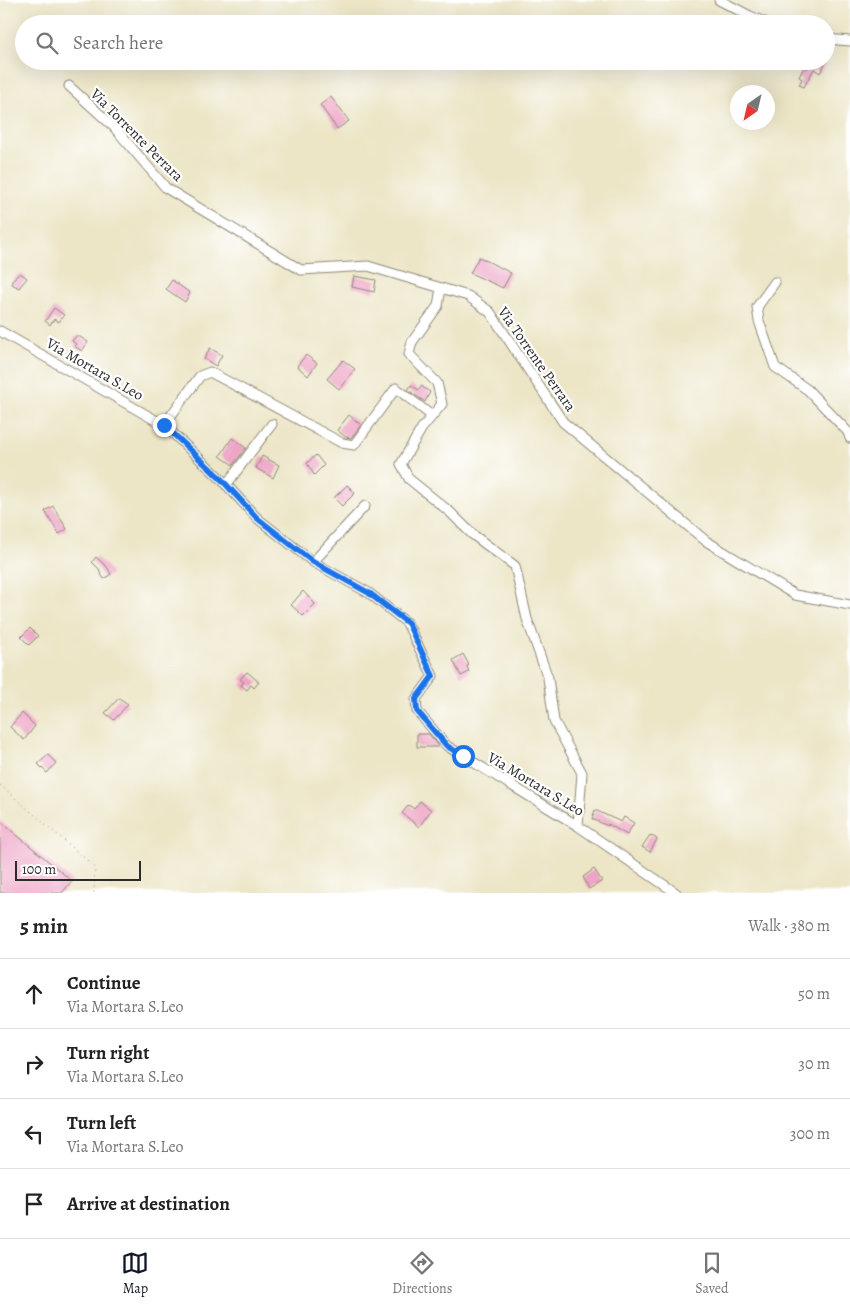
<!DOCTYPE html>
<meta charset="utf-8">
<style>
body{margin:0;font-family:Alegreya,serif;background:#f6f6f6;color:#222}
.compass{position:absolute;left:730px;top:85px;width:45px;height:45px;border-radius:50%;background:#fff;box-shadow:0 5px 20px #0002;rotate:214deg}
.scale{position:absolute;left:15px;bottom:12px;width:126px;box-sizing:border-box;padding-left:5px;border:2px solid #2b2b2b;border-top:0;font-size:14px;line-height:18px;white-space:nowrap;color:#2b2b2b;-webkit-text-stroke:4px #fff;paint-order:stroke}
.stop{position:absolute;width:15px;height:15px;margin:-11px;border:4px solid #1a73e8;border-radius:50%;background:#fff}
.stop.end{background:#1a73e8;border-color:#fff;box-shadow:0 1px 5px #0008}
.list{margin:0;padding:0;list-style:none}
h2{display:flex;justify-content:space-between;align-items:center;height:65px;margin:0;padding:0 20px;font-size:21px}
h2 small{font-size:16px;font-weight:400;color:#767676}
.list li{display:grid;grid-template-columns:32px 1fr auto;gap:15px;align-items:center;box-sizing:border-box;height:70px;padding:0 20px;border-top:1px solid #e0e0e0}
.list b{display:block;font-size:19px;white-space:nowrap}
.list p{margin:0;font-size:16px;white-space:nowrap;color:#767676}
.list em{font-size:16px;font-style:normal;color:#767676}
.icon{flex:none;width:28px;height:28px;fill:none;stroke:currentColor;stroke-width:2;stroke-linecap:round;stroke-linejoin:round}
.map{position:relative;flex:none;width:850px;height:893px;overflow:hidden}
.search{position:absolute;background:#fff;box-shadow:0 5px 20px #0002;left:15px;right:15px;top:15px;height:55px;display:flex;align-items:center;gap:12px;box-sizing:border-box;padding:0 18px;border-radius:28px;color:#767676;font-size:19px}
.sheet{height:345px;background:#fff}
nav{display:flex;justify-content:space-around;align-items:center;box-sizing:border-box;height:70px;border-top:1px solid #e0e0e0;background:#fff;font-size:14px;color:#767676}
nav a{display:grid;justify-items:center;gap:2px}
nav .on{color:#111827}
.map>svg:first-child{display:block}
.building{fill:#eea4c6}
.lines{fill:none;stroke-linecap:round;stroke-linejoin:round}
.minor-casing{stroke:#8c8878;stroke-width:11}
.path{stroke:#8c8878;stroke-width:1;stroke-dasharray:1 4;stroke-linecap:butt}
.minor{stroke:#fff;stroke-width:9}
.route{stroke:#1a73e8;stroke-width:6}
.labels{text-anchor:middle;stroke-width:4.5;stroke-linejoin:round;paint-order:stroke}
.street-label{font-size:15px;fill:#2b2b2b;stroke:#fff}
</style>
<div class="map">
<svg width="850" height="893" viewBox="0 0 850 893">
<rect width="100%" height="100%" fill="#fff"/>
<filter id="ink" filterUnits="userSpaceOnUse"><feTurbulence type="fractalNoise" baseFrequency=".02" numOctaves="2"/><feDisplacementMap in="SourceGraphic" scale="10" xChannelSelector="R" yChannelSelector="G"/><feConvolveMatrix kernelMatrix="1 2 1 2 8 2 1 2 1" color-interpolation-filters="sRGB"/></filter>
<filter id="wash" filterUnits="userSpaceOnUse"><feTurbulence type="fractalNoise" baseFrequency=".0096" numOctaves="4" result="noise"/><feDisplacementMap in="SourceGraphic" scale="20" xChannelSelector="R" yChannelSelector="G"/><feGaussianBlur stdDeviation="1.12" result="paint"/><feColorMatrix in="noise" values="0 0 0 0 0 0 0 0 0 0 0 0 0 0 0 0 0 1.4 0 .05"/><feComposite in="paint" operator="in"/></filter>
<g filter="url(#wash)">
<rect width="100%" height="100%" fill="#ece5c6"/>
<g id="blocks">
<!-- building -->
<path class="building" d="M810,61H822L825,64L820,73L814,69L804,87L799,85L802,79L799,77L804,67L807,69Z
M331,97L349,121L337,129L320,105Z
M479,257L511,273L503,288L470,273Z
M20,273L27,278L19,288L12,284V280Z
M354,276L376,280L374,292L352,287Z
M172,280L190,293L185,302L166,289Z
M54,308L64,315L59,322L54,319L50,325L45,321Z
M77,335L88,342L82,351L74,346L76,344L72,341Z
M210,348L222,355L216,366L204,359Z
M306,355L317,363L308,376L297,366Z
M343,360L355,369L339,389L327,379Z
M411,385L419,390L421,386L430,392L425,402L408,390Z
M349,415L361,425L351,438L346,437L337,430Z
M232,438L246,448L233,465L220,456Z
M316,455L324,465L314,475L307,463Z
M262,456L279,465L273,478L256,468Z
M347,485L355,493L342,506L334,498Z
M53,506L67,529L59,534L45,511Z
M96,557L107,567L111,574L104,579L99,571L100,570L92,562Z
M303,591L315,604L303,616L291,605Z
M30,628L38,636L29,645L21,637Z
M463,654L469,665L467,666L469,672L461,676L453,660Z
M247,672L259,682L254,688L251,685L247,690L241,685L244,682L240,679Z
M119,698L128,704L114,720L105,713Z
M22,713L35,726L24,740L10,727Z
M417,734H429L438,745V747H417Z
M48,755L56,763L47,773L38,764Z
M420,801L431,810L419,827L402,813L409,805L414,809Z
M595,810L621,822L624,817L634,823L627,835L608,824V826L592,819Z
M0,821L72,881L62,893H0Z
M650,835L657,839L650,852L642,847Z
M594,869L602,881L589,889L583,877Z"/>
</g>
</g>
<g filter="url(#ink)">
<use href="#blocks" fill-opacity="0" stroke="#8c8878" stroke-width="1"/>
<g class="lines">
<!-- minor casing -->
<g class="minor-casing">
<path id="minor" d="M719,0L750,16L769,24
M826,39L850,41
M69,86L114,127L166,188L301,270L368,266L468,296L490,312L563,422L706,541L795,595L850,605
M775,282L757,307L759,321L775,367L808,390L848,432L850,438
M441,288L438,306L412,342L409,354L437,383L442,404L422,428L401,464L409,479L450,512L472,534L515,566L527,619L548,678L554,721L582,773L578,826
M0,331L164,425L222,480L257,518L313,562L369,593L407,623L433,676L416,699L417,711L447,746L578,826L676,893
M164,425L200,376L210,372L342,443L354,445L396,388L432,416
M226,485L272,424
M313,562L365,506"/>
</g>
<!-- path -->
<path class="path" d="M0,785L95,867L94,893"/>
<!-- minor -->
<use href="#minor" class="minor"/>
</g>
</g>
<g class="lines" filter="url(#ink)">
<!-- route -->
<path class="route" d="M164,425L222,480L257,518L313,562L369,593L408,623L433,676L416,699L417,711L447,746L463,756"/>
</g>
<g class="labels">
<!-- street labels -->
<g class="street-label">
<text transform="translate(137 135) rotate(45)" y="5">Via Torrente Perrara</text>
<text transform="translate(537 359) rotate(55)" y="5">Via Torrente Perrara</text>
<text transform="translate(95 369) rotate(30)" y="5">Via Mortara S.Leo</text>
<text transform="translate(536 784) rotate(31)" y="5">Via Mortara S.Leo</text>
</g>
</g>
</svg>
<svg class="compass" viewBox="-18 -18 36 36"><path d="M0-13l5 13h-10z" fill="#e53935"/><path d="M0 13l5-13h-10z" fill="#767676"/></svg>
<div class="scale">100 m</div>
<div class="stop" style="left:463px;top:756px"></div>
<div class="stop end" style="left:164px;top:425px"></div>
<div class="search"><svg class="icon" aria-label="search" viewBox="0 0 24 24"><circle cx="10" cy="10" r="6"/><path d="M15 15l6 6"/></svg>Search here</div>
</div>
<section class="sheet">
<h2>5 min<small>Walk · 380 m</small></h2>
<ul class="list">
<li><svg class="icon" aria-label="ahead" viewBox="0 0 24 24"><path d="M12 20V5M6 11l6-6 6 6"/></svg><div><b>Continue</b><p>Via Mortara S.Leo</p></div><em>50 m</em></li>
<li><svg class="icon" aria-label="right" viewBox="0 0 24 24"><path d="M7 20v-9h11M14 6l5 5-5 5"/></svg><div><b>Turn right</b><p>Via Mortara S.Leo</p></div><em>30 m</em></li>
<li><svg class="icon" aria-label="left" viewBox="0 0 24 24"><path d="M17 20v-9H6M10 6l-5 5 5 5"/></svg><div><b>Turn left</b><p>Via Mortara S.Leo</p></div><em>300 m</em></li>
<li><svg class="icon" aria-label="arrive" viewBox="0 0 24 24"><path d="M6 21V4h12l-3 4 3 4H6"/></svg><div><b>Arrive at destination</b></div></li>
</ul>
</section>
<nav>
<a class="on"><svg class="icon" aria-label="map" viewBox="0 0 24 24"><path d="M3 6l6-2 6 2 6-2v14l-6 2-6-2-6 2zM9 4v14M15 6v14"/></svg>Map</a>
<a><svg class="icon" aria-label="directions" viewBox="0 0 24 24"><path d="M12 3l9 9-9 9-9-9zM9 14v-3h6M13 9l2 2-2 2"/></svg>Directions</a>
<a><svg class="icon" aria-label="saved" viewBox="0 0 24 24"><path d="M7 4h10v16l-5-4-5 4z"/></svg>Saved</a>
</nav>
